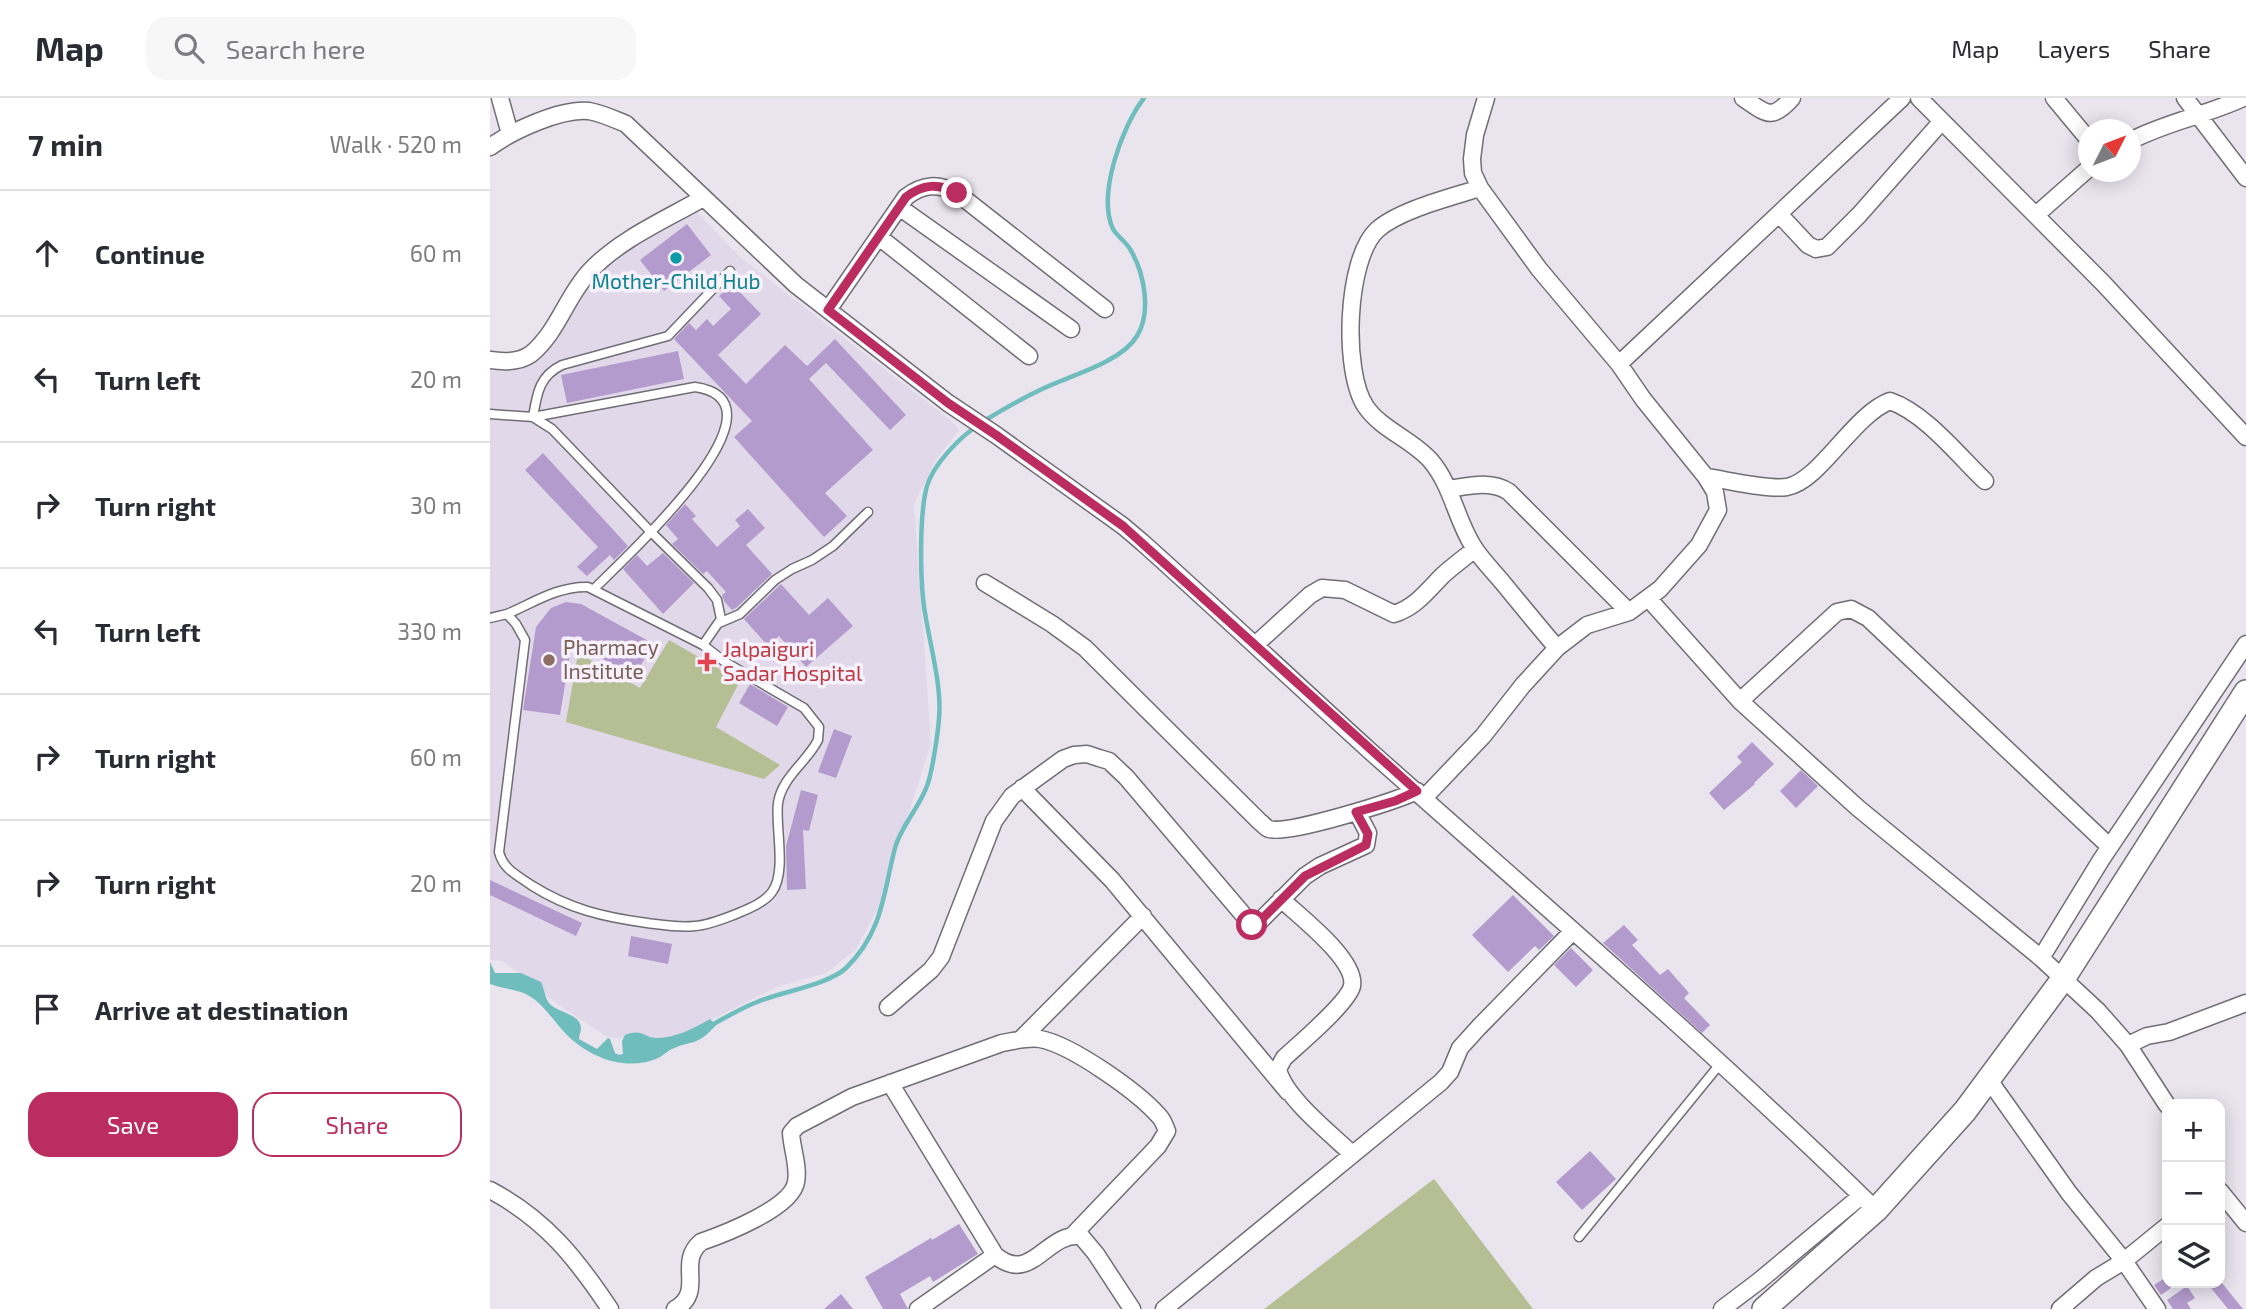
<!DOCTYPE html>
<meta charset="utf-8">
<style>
body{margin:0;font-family:"Exo 2",sans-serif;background:#f7f7f7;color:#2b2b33}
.controls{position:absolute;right:21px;bottom:21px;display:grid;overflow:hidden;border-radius:14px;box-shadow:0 4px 18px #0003}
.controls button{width:63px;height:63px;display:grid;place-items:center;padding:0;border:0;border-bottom:2px solid #e1e1e2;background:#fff;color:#2b2b33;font:35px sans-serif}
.compass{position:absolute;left:1588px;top:21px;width:63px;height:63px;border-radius:50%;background:#fff;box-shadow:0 4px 18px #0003;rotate:48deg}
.stop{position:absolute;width:21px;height:21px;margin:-16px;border:5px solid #bb2d5e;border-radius:50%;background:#fff}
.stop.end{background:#bb2d5e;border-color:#fff;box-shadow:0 2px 7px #0008}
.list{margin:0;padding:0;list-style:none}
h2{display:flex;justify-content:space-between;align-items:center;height:91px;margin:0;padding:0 28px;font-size:30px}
h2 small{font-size:23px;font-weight:400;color:#7c7c81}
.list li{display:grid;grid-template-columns:46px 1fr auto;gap:21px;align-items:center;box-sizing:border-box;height:126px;padding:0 28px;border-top:2px solid #e1e1e2}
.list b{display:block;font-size:26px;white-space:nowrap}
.list em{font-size:23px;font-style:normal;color:#7c7c81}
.actions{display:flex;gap:14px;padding:21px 28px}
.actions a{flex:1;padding:16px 0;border:2px solid #bb2d5e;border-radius:21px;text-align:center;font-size:24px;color:#bb2d5e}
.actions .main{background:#bb2d5e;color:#fff}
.icon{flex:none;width:38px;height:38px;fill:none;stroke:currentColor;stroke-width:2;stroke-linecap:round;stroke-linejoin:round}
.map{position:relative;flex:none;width:1756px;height:1211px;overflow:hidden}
header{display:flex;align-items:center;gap:42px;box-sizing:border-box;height:98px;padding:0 35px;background:#fff;border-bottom:2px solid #e1e1e2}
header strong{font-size:33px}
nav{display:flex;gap:38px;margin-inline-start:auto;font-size:24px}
.search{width:490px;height:63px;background:#f7f7f7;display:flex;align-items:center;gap:18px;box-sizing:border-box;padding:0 24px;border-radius:21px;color:#7c7c81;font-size:26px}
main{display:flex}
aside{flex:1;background:#fff}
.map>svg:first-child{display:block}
.built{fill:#e1d9ea}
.green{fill:#b6be94}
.water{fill:#70bdbe}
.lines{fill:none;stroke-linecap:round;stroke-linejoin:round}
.stream{stroke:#70bdbe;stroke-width:4.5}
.building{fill:#b49bcd}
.lane-casing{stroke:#716d75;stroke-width:11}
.street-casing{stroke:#716d75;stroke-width:19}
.secondary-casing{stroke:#716d75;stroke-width:26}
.lane{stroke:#fff;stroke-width:8}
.street{stroke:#fff;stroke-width:16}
.secondary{stroke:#fff;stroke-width:23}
.route{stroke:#bb2d5e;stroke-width:9}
.culture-dot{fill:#0f9aa8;stroke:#f6f1fb;stroke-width:2.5}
.education-dot{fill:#8d6e63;stroke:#f6f1fb;stroke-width:2.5}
.health-dot{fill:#e0444e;stroke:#f6f1fb;stroke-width:2.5}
.labels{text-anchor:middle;stroke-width:7;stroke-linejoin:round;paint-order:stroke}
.culture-label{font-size:21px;fill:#0d838f;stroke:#f6f1fb}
.education-label{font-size:21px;fill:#785e54;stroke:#f6f1fb;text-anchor:start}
.health-label{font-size:21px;fill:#be3a42;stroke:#f6f1fb;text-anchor:start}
</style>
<header>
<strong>Map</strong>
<div class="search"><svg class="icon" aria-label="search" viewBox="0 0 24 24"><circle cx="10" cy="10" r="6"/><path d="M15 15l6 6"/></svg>Search here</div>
<nav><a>Map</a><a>Layers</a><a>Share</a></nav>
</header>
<main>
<aside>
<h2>7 min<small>Walk · 520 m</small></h2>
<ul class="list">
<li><svg class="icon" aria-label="ahead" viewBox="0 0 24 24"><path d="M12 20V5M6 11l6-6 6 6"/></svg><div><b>Continue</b></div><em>60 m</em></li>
<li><svg class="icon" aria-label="left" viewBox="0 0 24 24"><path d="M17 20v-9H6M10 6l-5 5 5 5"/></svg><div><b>Turn left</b></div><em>20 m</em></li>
<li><svg class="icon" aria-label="right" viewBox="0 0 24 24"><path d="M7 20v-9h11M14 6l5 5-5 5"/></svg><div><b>Turn right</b></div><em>30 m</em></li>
<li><svg class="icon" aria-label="left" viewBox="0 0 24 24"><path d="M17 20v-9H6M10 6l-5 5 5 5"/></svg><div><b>Turn left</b></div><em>330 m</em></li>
<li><svg class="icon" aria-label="right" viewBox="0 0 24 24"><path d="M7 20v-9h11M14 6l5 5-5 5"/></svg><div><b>Turn right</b></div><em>60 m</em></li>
<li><svg class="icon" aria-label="right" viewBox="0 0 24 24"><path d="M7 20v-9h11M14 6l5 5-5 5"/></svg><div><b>Turn right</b></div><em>20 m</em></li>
<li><svg class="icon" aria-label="arrive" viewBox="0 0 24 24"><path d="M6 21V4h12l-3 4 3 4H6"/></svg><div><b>Arrive at destination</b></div></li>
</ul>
<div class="actions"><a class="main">Save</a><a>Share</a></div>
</aside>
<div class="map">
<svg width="1756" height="1211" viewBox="0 0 1756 1211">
<rect width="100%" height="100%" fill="#e9e4ee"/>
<!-- built -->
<path class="built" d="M203,110L251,160L459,321L469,332L445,363L424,406L441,646L387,812L366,851L336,875L286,889L178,944L117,939L70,908L13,863L0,862V265L36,262L97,182L125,155Z"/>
<!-- green -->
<path class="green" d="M179,542L250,583L226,629L290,667L274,681L76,624L88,555L150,590Z
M944,1081L1043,1211H774Z"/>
<!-- water -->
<path class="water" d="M0,864L5,875H31L51,884C54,890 55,900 59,905C67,915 90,915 91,930C91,934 89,937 89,941L107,951L118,940L120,941L125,955L129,957L133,956L132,943L135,937C153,930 154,940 167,940C186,940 204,930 220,921L226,927C206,950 202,941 180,952C175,955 171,959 166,961C135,973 101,960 78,938C65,925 55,908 41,899C29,891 13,891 0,886Z"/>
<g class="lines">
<!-- stream -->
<path class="stream" d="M494,323C512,312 531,301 550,292C578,278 631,265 647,238C662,214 654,174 640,151C636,144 627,138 623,131C607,97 632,28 654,0
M220,928C235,920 251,910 267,904C290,894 338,887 356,870C393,834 393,796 405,750C411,728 429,710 437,688C442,675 448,636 449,620C452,588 440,547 435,515C430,486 429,416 437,388C443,367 469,340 487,328"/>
</g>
<!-- building -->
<path class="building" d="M197,126L221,157L174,193L150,162Z
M242,186L271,216L228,257L256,286L295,247L317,268L345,241L416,317L400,332L336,265L319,281L383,352L335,395L357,418L334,439L244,339L262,323L184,241L199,225L206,232L217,221L223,228L241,211L229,198Z
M188,253L194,281L77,305L71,277Z
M53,355L138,448L124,462L120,457L97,478L87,469L108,449L35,372Z
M195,406L206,418L202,421L227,449L250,428L245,422L258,411L275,430L256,447L282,476L246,510L242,512L234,503L232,497L236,494L217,473L213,476L182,446L188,441L176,427Z
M173,455L204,485L173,516L133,471L147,457L157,468Z
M291,486L319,517L338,500L363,528L316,569L289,538L278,548L254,521Z
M76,504L91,506L164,546L144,578L82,544L70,617L33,612L46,529L61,510Z
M260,586L298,609L287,628L249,605Z
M344,631L362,638L346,680L328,674Z
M1262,644L1284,666L1264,685L1265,686L1234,712L1219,695L1252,664L1247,659Z
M1311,672L1328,688L1306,710L1290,693Z
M311,692L328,697L319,733L313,732L316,791L297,792L296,748Z
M0,782L92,825L86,838L0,797Z
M1023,797L1064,838L1049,852L1045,848L1018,874L982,837Z
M1134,827L1148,842L1142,847L1170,877L1178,871L1199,895L1194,900L1220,927L1212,935L1113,845Z
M141,838L182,846L178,866L138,858Z
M1081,850L1103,872L1086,889L1064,867Z
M1100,1053L1126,1081L1092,1112L1066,1084Z
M469,1126L488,1156L443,1184L440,1178L410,1196L418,1211H393L375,1179L441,1140L442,1142Z
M1675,1180L1681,1190L1671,1197L1664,1187Z
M1717,1185H1732L1753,1211H1738Z
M1697,1188L1705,1200L1697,1205L1701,1211H1683L1677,1202Z
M351,1196L363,1211H334Z"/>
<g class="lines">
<!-- lane casing -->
<g class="lane-casing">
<path id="lane" d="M0,316L43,319L62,331L160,433L218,490L227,502L231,521L213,547L235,564L314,610L329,629L328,642C317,664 292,679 288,705C285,729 297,774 282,794C274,805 258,811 246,816C233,821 219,827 205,828C189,830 173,827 157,825C113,819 79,811 41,787C27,777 13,771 9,754L35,542L26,526L17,516L0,520
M104,491C128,466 309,304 205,289L43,319C47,296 49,278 72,267L178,238L240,173
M17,516C43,505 68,488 98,489L213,547
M229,525L250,516L285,482L302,471L322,462L343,448L378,414
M1089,1139L1230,966"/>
</g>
<!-- street casing -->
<g class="street-casing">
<path id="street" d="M10,0L20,36
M1253,0C1276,15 1281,24 1302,0
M1429,0L1613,185L1756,339
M1564,0L1598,41
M1695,0L1756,80
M1640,43C1676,24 1717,17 1753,0
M0,49C22,33 71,10 99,13C111,15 124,21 136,26L306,187L458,305L506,337L633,428L653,445C730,514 804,584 880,653C1050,804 1223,953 1386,1112
M990,90C962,99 909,112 887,132C856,161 852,274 876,309C892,332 923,342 941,363C962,388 966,421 983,448C991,461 1003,473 1013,485C1031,507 1049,529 1067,550
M409,109L581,231
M1289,116L1318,147L1326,151L1337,149L1369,117L1452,23
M1546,117L1598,71
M389,139L539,258
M338,212L416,99C433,86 448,85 467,95L615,211
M0,262C13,264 30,264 41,256C68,234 77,197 100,173C130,141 175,122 213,100
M1129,266L1412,0
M1216,379C1237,382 1277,392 1297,389C1330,383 1363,317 1400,303C1435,315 1468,357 1495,383
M959,391C979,388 1001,382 1019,394L1139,514
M495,485L562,526L595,550L770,724C773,726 776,730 779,731C799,737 905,703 927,693
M1158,500L1250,603L1368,710L1551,860L1608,913L1638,947L1677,1007
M765,547L820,497L832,490L855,492L904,516C926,509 937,493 953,477C963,468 974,460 985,451
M1250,603L1347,514L1361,511L1378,520L1620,749
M532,690L622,782L798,994
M934,700L993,638L1033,587L1067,550L1097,527L1139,514L1170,491L1209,447L1228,412L1225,394L1216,379L1153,301L1129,266L1049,171L990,90L983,75L982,61L985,37L996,0
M791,801C809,818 867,862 862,888C858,905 809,946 794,960L788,971C794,999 840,1035 862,1056
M1551,860L1611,762L1756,546
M398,909L441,872L451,859L504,723L522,698L573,661L584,657L597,656L609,660L619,663L636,679L762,827L768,825L815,778L830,768L876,747L878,735L867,714
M531,941L653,818
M1638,947L1657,938L1679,934L1756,905
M1499,982L1579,1095L1634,1163L1667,1211
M400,985L505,1157C541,1188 556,1134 591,1138L606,1156L642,1211
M0,1092C55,1121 86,1160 120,1211
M1730,1093L1756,1125
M185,1211C216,1193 186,1165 211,1144C234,1136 302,1110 306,1084C309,1069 302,1051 301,1035L307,1028L362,999L512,945C524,943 538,939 550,941C582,947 648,994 669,1018C673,1022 675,1028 677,1033L668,1048L583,1137
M428,1211L505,1157
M674,1211L951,984L960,974L970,950L989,929L1083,833
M1232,1211L1269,1183L1371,1098
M1570,1211L1606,1180L1634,1163L1677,1128"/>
</g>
<!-- secondary casing -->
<g class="secondary-casing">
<path id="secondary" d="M1274,1211L1386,1112L1475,1013L1573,881L1756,594"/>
</g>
<!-- lane -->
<use href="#lane" class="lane"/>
<!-- street -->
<use href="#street" class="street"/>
<!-- secondary -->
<use href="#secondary" class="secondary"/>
</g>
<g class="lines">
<!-- route -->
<path class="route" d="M467,95C448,85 433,86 416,99L338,212L458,305L506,337L633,428L927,693L905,703L866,714L878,736L876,747L815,778L768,825L762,827"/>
</g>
<!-- markers -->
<circle class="culture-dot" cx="186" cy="160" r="7"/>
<circle class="education-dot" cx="59" cy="562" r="7"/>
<path class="health-dot" d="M213.5 553.5h7v7h7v7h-7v7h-7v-7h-7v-7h7z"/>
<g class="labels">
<!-- culture labels -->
<g class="culture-label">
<text x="186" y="191">Mother-Child Hub</text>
</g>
<!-- education labels -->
<g class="education-label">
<text x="73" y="557">Pharmacy<tspan x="73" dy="24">Institute</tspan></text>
</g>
<!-- health labels -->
<g class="health-label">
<text x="233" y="559">Jalpaiguri<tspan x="233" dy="24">Sadar Hospital</tspan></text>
</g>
</g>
</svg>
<div class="controls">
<button>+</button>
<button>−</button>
<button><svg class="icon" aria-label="layers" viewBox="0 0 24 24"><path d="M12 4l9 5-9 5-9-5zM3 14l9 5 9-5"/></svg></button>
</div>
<svg class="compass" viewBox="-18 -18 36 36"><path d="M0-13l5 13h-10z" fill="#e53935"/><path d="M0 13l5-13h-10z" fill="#7c7c81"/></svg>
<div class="stop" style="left:762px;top:827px"></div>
<div class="stop end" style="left:467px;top:95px"></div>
</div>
</main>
